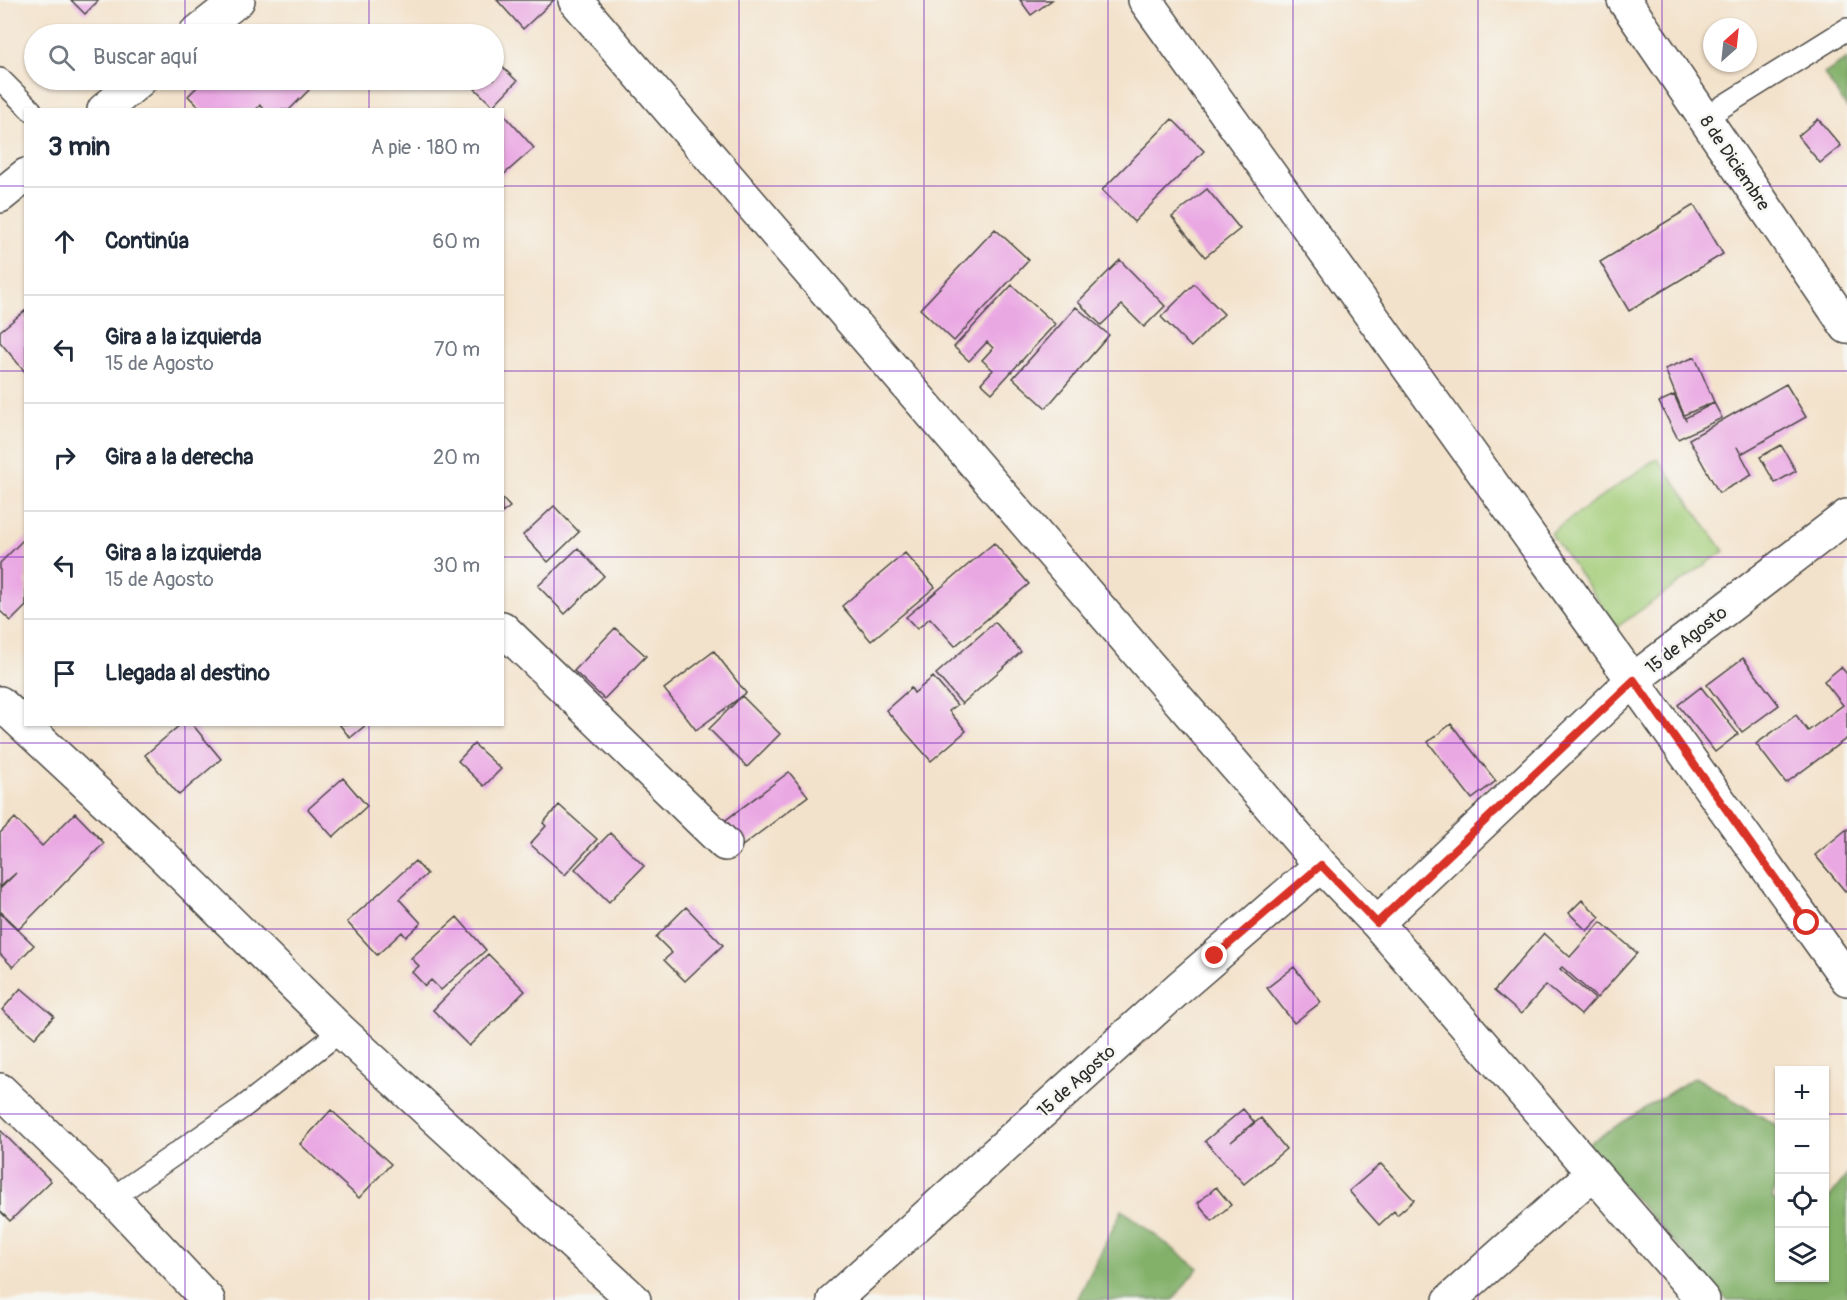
<!DOCTYPE html>
<html lang="es">
<meta charset="utf-8">
<style>
body{margin:0;font-family:Pangolin,sans-serif;background:#f6f6f7;color:#1f2937}
.controls{position:absolute;right:18px;bottom:18px;display:grid;overflow:hidden;border-radius:0px;box-shadow:0 2px 4px #0004}
.controls button{width:54px;height:54px;display:grid;place-items:center;padding:0;border:0;border-bottom:2px solid #e0e1e3;background:#fff;color:#1f2937;font:30px sans-serif}
.compass{position:absolute;left:1703px;top:18px;width:54px;height:54px;border-radius:50%;background:#fff;box-shadow:0 2px 4px #0004;rotate:27deg}
.stop{position:absolute;width:18px;height:18px;margin:-14px;border:4px solid #d93025;border-radius:50%;background:#fff}
.stop.end{background:#d93025;border-color:#fff;box-shadow:0 2px 6px #0008}
.list{margin:0;padding:0;list-style:none}
h2{display:flex;justify-content:space-between;align-items:center;height:78px;margin:0;padding:0 24px;font-size:26px}
h2 small{font-size:20px;font-weight:400;color:#747a83}
.list li{display:grid;grid-template-columns:39px 1fr auto;gap:18px;align-items:center;box-sizing:border-box;height:108px;padding:0 24px;border-top:2px solid #e0e1e3}
.list b{display:block;font-size:22px;white-space:nowrap}
.list p{margin:0;font-size:20px;white-space:nowrap;color:#747a83}
.list em{font-size:20px;font-style:normal;color:#747a83}
.icon{flex:none;width:33px;height:33px;fill:none;stroke:currentColor;stroke-width:2;stroke-linecap:round;stroke-linejoin:round}
.map{position:relative;flex:none;width:1847px;height:1300px;overflow:hidden}
.search{position:absolute;background:#fff;box-shadow:0 2px 4px #0004;left:24px;top:24px;width:480px;height:66px;display:flex;align-items:center;gap:15px;box-sizing:border-box;padding:0 21px;border-radius:33px;color:#747a83;font-size:22px}
.panel{position:absolute;background:#fff;box-shadow:0 2px 4px #0004;left:24px;top:108px;width:480px;height:618px;border-radius:0px}
.map>svg:first-child{display:block}
.green{fill:#a4ce7a;stroke:#687c52;stroke-width:1.5}
.forest{fill:#83b16a;stroke:#576e4a;stroke-width:1.5}
.building{fill:#eaa8e3}
.lines{fill:none;stroke-linecap:round;stroke-linejoin:round}
.service-casing{stroke:#494643;stroke-width:24}
.minor-casing{stroke:#494643;stroke-width:36}
.tertiary-casing{stroke:#494643;stroke-width:36}
.service{stroke:#fff;stroke-width:21}
.minor{stroke:#fff;stroke-width:33}
.tertiary{stroke:#fff;stroke-width:33}
.route{stroke:#d93025;stroke-width:8}
.grid{fill:none;stroke:#7b2cbf;stroke-width:1.5;stroke-opacity:0.55}
.labels{text-anchor:middle;stroke-width:5;stroke-linejoin:round;paint-order:stroke}
.street-label{font-size:18px;fill:#2b2b2b;stroke:#f6f6f2}
</style>
<div class="map">
<svg width="1847" height="1300" viewBox="0 0 1847 1300">
<rect width="100%" height="100%" fill="#f6f6f2"/>
<filter id="ink" filterUnits="userSpaceOnUse"><feTurbulence type="fractalNoise" baseFrequency=".0167" numOctaves="2"/><feDisplacementMap in="SourceGraphic" scale="12" xChannelSelector="R" yChannelSelector="G"/><feConvolveMatrix kernelMatrix="1 2 1 2 8 2 1 2 1" color-interpolation-filters="sRGB"/></filter>
<filter id="wash" filterUnits="userSpaceOnUse"><feTurbulence type="fractalNoise" baseFrequency=".008" numOctaves="4" result="noise"/><feDisplacementMap in="SourceGraphic" scale="24" xChannelSelector="R" yChannelSelector="G"/><feGaussianBlur stdDeviation="1.35" result="paint"/><feColorMatrix in="noise" values="0 0 0 0 0 0 0 0 0 0 0 0 0 0 0 0 0 1.4 0 .05"/><feComposite in="paint" operator="in"/></filter>
<g filter="url(#wash)">
<rect width="100%" height="100%" fill="#f3e2cb"/>
<!-- green -->
<path class="green" d="M1657,458L1724,551L1617,627L1550,533Z"/>
<!-- forest -->
<path class="forest" d="M1847,59V108L1824,74Z
M1695,1077L1779,1127V1172L1772,1199L1779,1201L1780,1278H1824L1825,1203L1847,1175V1300H1727L1586,1145Z
M1122,1210L1198,1268L1173,1300H1077Z"/>
<g id="blocks">
<!-- building -->
<path class="building" d="M71,0H99L85,14Z
M497,0H554L523,29Z
M1020,0H1052L1031,15Z
M494,59L517,81L493,106L468,82L471,80H494Z
M204,80H299L309,90L289,110H265L260,105L256,110H202L188,96Z
M502,112L534,148L502,176Z
M1172,119L1204,151L1134,222L1102,190Z
M1818,119L1841,146L1820,163L1798,136Z
M1207,189L1240,229L1205,257L1172,217Z
M1694,205L1723,254L1629,311L1600,262Z
M995,229L1029,260L954,341L920,309Z
M1120,260L1165,306L1144,327L1122,305L1101,325L1078,302Z
M1194,284L1224,314L1191,347L1161,317Z
M1012,285L1055,324L992,393L981,383L993,370L982,360L993,348L987,342L969,361L954,347Z
M1076,307L1109,335L1046,408L1013,378Z
M26,310V373L0,342V331Z
M1695,357L1714,402L1684,415L1665,369Z
M1786,384L1806,417L1741,454L1737,447L1752,475L1719,493L1689,439Z
M1674,395L1686,421L1685,418L1714,403L1722,418L1678,439L1659,402Z
M1781,445L1796,471L1775,483L1760,457Z
M502,498L510,507L502,513Z
M554,506L579,532L548,562L523,535Z
M26,537V606L11,621L0,611V563Z
M994,543L1029,584L955,646L930,618L917,629L906,617Z
M578,548L604,576L565,614L538,586Z
M905,553L935,587L871,641L842,606Z
M995,622L1021,652L962,704L936,674Z
M615,628L646,656L604,699L574,671Z
M714,651L746,693L696,730L664,689Z
M1743,658L1779,705L1742,732L1707,685Z
M1841,667L1847,674V738L1786,783L1756,744L1796,715L1808,731L1843,705L1824,681Z
M933,677L957,705L949,711L966,731L931,761L886,710L911,688L914,693Z
M1701,687L1738,734L1715,752L1678,705Z
M742,696L780,734L747,767L709,729Z
M181,724H192L221,759L179,795L145,755Z
M339,724H367L350,738Z
M1451,724L1496,781L1472,799L1428,742Z
M474,744L501,769L484,786L458,761Z
M789,772L808,796L741,847L722,823Z
M343,778L367,806L333,837L308,809Z
M559,805L597,839L565,875L530,844L546,826L543,823Z
M75,813L104,843L19,929L0,911V889L16,873L0,887V833L15,818L42,846Z
M1847,829V890L1845,891L1815,855Z
M610,833L644,866L609,902L575,869Z
M415,861L427,874L399,899L421,923L406,937L402,932L377,955L347,922Z
M1582,900L1600,917L1587,931L1569,913Z
M686,907L723,945L685,981L664,960L672,953L656,937Z
M0,913L34,945L13,967L0,954Z
M457,917L486,950L441,990L431,980L425,986L412,972L419,966L411,958Z
M1601,922L1637,953L1597,998L1562,967L1560,969L1595,999L1581,1015L1546,985L1521,1014L1494,991L1544,933L1570,957Z
M488,954L525,991L469,1046L433,1010Z
M1294,967L1321,1002L1294,1023L1267,988Z
M21,988L54,1016L35,1038L2,1010Z
M1243,1109L1254,1122L1231,1142L1261,1118L1286,1149L1244,1184L1205,1141Z
M331,1110L391,1164L359,1198L300,1144Z
M0,1130L51,1181L10,1221L0,1211Z
M1381,1164L1414,1200L1397,1215L1394,1211L1379,1225L1349,1191Z
M1216,1187L1231,1205L1212,1221L1198,1203Z"/>
</g>
</g>
<g filter="url(#ink)">
<use href="#blocks" fill-opacity="0" stroke="#494643" stroke-width="1.5"/>
<g class="lines">
<!-- service casing -->
<g class="service-casing">
<path id="service" d="M0,79L31,110
M1704,118L1847,29
M112,1198L242,1108L341,1031"/>
</g>
<!-- minor casing -->
<g class="minor-casing">
<path id="minor" d="M575,0L1321,865L1377,923L1703,1300
M1145,0L1847,979
M502,628L725,844
M0,703L144,837L341,1031L634,1300
M1377,923L1633,680L1847,516
M0,1090L112,1198L208,1300
M834,1300L1180,987L1321,865
M1450,1300L1593,1173"/>
</g>
<!-- tertiary casing -->
<g class="tertiary-casing">
<path id="tertiary" d="M1624,0L1847,327
M195,34L238,0
M104,110L140,80
M0,196L26,175"/>
</g>
<!-- service -->
<use href="#service" class="service"/>
<!-- minor -->
<use href="#minor" class="minor"/>
<!-- tertiary -->
<use href="#tertiary" class="tertiary"/>
</g>
</g>
<g class="lines" filter="url(#ink)">
<!-- route -->
<path class="route" d="M1215,956L1321,865L1377,923L1634,680L1807,923"/>
</g>
<!-- grid -->
<path class="grid" d="M185,0V34M369,0V34M554,0V1300M739,0V1300M924,0V1300M1108,0V1300M1293,0V1300M1478,0V1300M1662,0V1300M185,80V110M369,80V110M0,186H26M502,186H1847M0,371H26M502,371H1847M0,557H26M502,557H1847M185,724V1300M369,724V1300M0,743H1847M0,929H1847M0,1114H1780M1824,1114H1847"/>
<g class="labels">
<!-- street labels -->
<g class="street-label">
<text transform="translate(1735 163) rotate(56)" y="6">8 de Diciembre</text>
<text transform="translate(1686 640) rotate(-38)" y="6">15 de Agosto</text>
<text transform="translate(1076 1081) rotate(-42)" y="6">15 de Agosto</text>
</g>
</g>
</svg>
<div class="controls">
<button>+</button>
<button>−</button>
<button><svg class="icon" aria-label="locate" viewBox="0 0 24 24"><circle cx="12" cy="12" r="6"/><path d="M12 2v4M12 18v4M2 12h4M18 12h4"/></svg></button>
<button><svg class="icon" aria-label="layers" viewBox="0 0 24 24"><path d="M12 4l9 5-9 5-9-5zM3 14l9 5 9-5"/></svg></button>
</div>
<svg class="compass" viewBox="-18 -18 36 36"><path d="M0-13l5 13h-10z" fill="#e53935"/><path d="M0 13l5-13h-10z" fill="#747a83"/></svg>
<div class="stop" style="left:1807px;top:923px"></div>
<div class="stop end" style="left:1215px;top:956px"></div>
<div class="search"><svg class="icon" aria-label="search" viewBox="0 0 24 24"><circle cx="10" cy="10" r="6"/><path d="M15 15l6 6"/></svg>Buscar aquí</div>
<section class="panel">
<h2>3 min<small>A pie · 180 m</small></h2>
<ul class="list">
<li><svg class="icon" aria-label="ahead" viewBox="0 0 24 24"><path d="M12 20V5M6 11l6-6 6 6"/></svg><div><b>Continúa</b></div><em>60 m</em></li>
<li><svg class="icon" aria-label="left" viewBox="0 0 24 24"><path d="M17 20v-9H6M10 6l-5 5 5 5"/></svg><div><b>Gira a la izquierda</b><p>15 de Agosto</p></div><em>70 m</em></li>
<li><svg class="icon" aria-label="right" viewBox="0 0 24 24"><path d="M7 20v-9h11M14 6l5 5-5 5"/></svg><div><b>Gira a la derecha</b></div><em>20 m</em></li>
<li><svg class="icon" aria-label="left" viewBox="0 0 24 24"><path d="M17 20v-9H6M10 6l-5 5 5 5"/></svg><div><b>Gira a la izquierda</b><p>15 de Agosto</p></div><em>30 m</em></li>
<li><svg class="icon" aria-label="arrive" viewBox="0 0 24 24"><path d="M6 21V4h12l-3 4 3 4H6"/></svg><div><b>Llegada al destino</b></div></li>
</ul>
</section>
</div>
